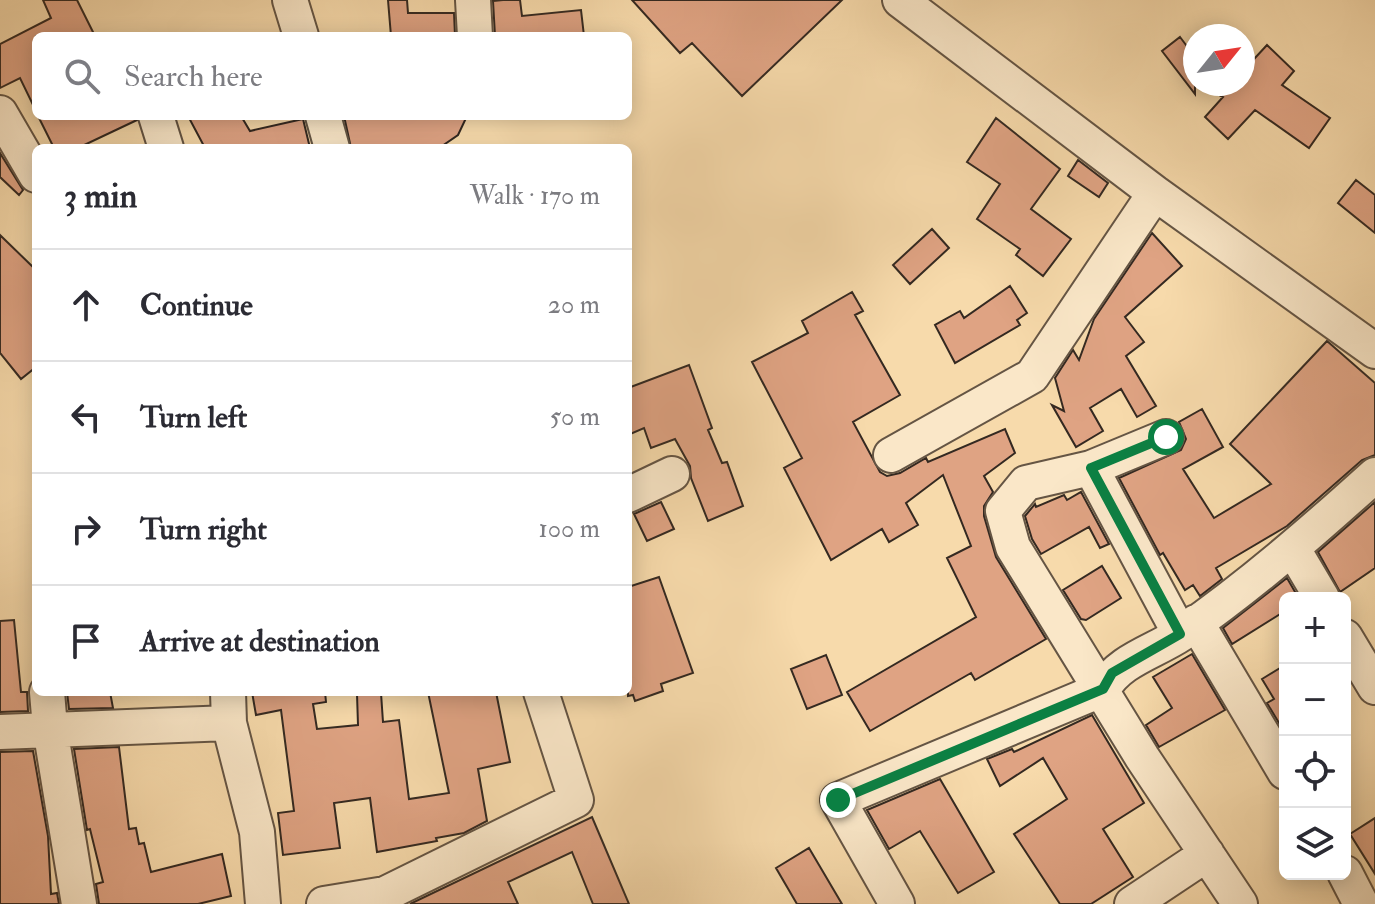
<!DOCTYPE html>
<meta charset="utf-8">
<style>
body{margin:0;font-family:"IM FELL Double Pica",serif;background:#f2f2f3;color:#2b2b33}
.controls{position:absolute;right:24px;bottom:24px;display:grid;overflow:hidden;border-radius:12px;box-shadow:0 4px 20px #0003}
.controls button{width:72px;height:72px;display:grid;place-items:center;padding:0;border:0;border-bottom:2px solid #e1e1e2;background:#fff;color:#2b2b33;font:40px sans-serif}
.compass{position:absolute;left:1183px;top:24px;width:72px;height:72px;border-radius:50%;background:#fff;box-shadow:0 4px 20px #0003;rotate:60deg}
.stop{position:absolute;width:24px;height:24px;margin:-18px;border:6px solid #0b8043;border-radius:50%;background:#fff}
.stop.end{background:#0b8043;border-color:#fff;box-shadow:0 2px 8px #0008}
.list{margin:0;padding:0;list-style:none}
h2{display:flex;justify-content:space-between;align-items:center;height:104px;margin:0;padding:0 32px;font-size:34px}
h2 small{font-size:26px;font-weight:400;color:#7c7c81}
.list li{display:grid;grid-template-columns:52px 1fr auto;gap:24px;align-items:center;box-sizing:border-box;height:112px;padding:0 32px;border-top:2px solid #e1e1e2}
.list b{display:block;font-size:30px;white-space:nowrap}
.list em{font-size:26px;font-style:normal;color:#7c7c81}
.icon{flex:none;width:44px;height:44px;fill:none;stroke:currentColor;stroke-width:2;stroke-linecap:round;stroke-linejoin:round}
.map{position:relative;flex:none;width:1375px;height:904px;overflow:hidden}
.search{position:absolute;background:#fff;box-shadow:0 4px 20px #0003;left:32px;top:32px;width:600px;height:88px;display:flex;align-items:center;gap:20px;box-sizing:border-box;padding:0 28px;border-radius:12px;color:#7c7c81;font-size:30px}
.panel{position:absolute;background:#fff;box-shadow:0 4px 20px #0003;left:32px;top:144px;width:600px;height:552px;border-radius:12px}
.map>svg:first-child{display:block}
.building{fill:#dfa383;stroke:#342921;stroke-width:2}
.lines{fill:none;stroke-linecap:round;stroke-linejoin:round}
.minor-casing{stroke:#655544;stroke-width:38}
.minor{stroke:#fae7c8;stroke-width:34}
.route{stroke:#0b8043;stroke-width:10}
</style>
<div class="map">
<svg width="1375" height="904" viewBox="0 0 1375 904">
<rect width="100%" height="100%" fill="#f7daab"/>
<filter id="stains"><feTurbulence type="fractalNoise" baseFrequency=".0025" numOctaves="4"/><feColorMatrix values="0 0 0 0 .2 0 0 0 0 .09 0 0 0 0 .02 0 0 0 .5 -.17"/></filter>
<radialGradient id="worn" r=".72"><stop offset=".6" stop-color="#630" stop-opacity="0"/><stop offset="1" stop-color="#630" stop-opacity=".3"/></radialGradient>
<!-- building -->
<path class="building" d="M43,0H77L95,36H36V111L20,78L0,88V44L51,18Z
M388,0H407L408,13H454L455,36H391Z
M503,0H520L522,16L581,10L584,36H495L493,1Z
M632,0H842L742,96L692,43L680,53Z
M1180,37L1195,57V94L1162,51Z
M1267,45L1294,71L1282,85L1330,118L1309,148L1255,110L1228,139L1205,117L1223,97L1198,84H1243V71Z
M38,116H137V120L78,148H54Z
M188,116H241L250,131L303,119L310,148H205Z
M344,116H467L458,135L442,146L396,148H351Z
M996,118L1060,169L1031,209L1071,239L1043,276L1016,255L1020,249L977,219L1000,184L967,162Z
M0,153L23,190L19,195L0,177Z
M1078,160L1108,183L1099,197L1068,176Z
M1356,180L1375,195V233L1338,203Z
M932,229L949,248L910,284L893,265Z
M1152,233L1182,266L1125,317L1144,342L1126,356L1156,406L1137,417L1121,389L1090,408L1103,431L1076,447L1052,405L1064,411L1055,378L1073,350L1079,360L1094,319Z
M0,235L36,270V367L21,379L0,353Z
M1010,286L1027,313L1017,320L1020,325L955,363L935,325L960,311L964,318Z
M852,292L863,311L855,315L900,395L853,422L880,472L887,476L900,473L926,458L928,462L1005,429L1015,453L984,476L993,492L984,506V516L996,557L1046,639L975,680L971,673L870,731L847,692L976,617L947,558L971,546L943,475L906,503L918,525L889,542L882,529L831,560L784,468L802,458L752,362L808,333L802,321Z
M1327,341L1375,383V455L1362,460L1287,526L1216,568L1222,579L1200,596L1193,585L1185,590L1163,553L1160,555L1119,478L1181,450L1186,439L1179,422L1202,409L1223,447L1183,469L1214,518L1271,484L1230,444Z
M689,365L712,428L708,430L722,463L727,462L743,506L708,521L691,478L690,466L675,439L651,448L644,428L628,435V388Z
M1081,492L1109,544L1100,548L1089,527L1041,554L1032,539L1025,516L1035,504L1036,507L1064,495L1067,500Z
M661,502L674,529L647,541L634,514Z
M1375,502V568L1340,592L1318,552Z
M1102,566L1121,598L1086,620L1081,619L1063,590Z
M659,577L693,673L661,684L663,691L635,701L633,695L628,696V587Z
M1287,578L1298,597L1285,598V611L1232,644L1223,628Z
M14,620L21,692H27L28,711L0,712V621Z
M1192,654L1225,710L1159,747L1146,725L1172,708L1153,677Z
M826,655L842,695L807,709L791,669Z
M1285,665V733L1267,703L1274,699L1262,679Z
M67,692H110L113,708L69,709Z
M252,692H325L326,702L313,704L317,729L358,725L357,694L381,693L383,722L399,720L409,799L449,793L428,692H496L510,762L478,769L487,821L464,833L436,838L437,841L377,852L370,798L334,803L340,848L283,855L278,813L294,811L281,710L256,715Z
M1092,715L1144,803L1103,829L1133,877L1091,904H1060L1014,834L1067,799L1043,758L1000,786L987,759L1012,749L1014,752Z
M119,747L129,829L136,828L139,844L144,843L151,872L222,854L231,896L198,904H99L96,884L103,882L90,829L87,830L74,749Z
M33,751L48,836L51,894L57,893L59,904H0V752Z
M940,779L994,872L958,893L920,831L889,849L867,810Z
M592,817L629,904H593L572,852L508,882L518,904H410Z
M1375,818V874L1350,834Z
M809,848L842,904H797L776,868Z"/>
<g class="lines">
<!-- minor casing -->
<g class="minor-casing">
<path id="minor" d="M290,0L301,36
M473,0L475,36
M900,0L1155,193L1375,351
M0,113L36,175
M156,116L166,148
M323,116L332,148
M1166,437L1091,468L1026,483L1003,511L1013,547L1142,757L1240,904
M891,455L1032,376L1155,193
M1091,468L1180,634
M628,495L672,474
M1293,549L1322,598
M1196,622L1285,772
M1345,637L1375,687
M47,692L50,728L79,904
M228,692L229,723L257,832L263,904
M0,732L229,723
M1345,873L1361,904
M324,904L385,894L576,800L541,692
M897,904L838,800L1103,689C1119,660 1154,652 1181,634C1250,586 1313,531 1375,475
M1132,904L1207,854"/>
</g>
<!-- minor -->
<use href="#minor" class="minor"/>
</g>
<g class="lines">
<!-- route -->
<path class="route" d="M838,800L1103,689L1112,673L1180,634L1091,468L1166,437"/>
</g>
<rect width="100%" height="100%" filter="url(#stains)"/>
<rect width="100%" height="100%" fill="url(#worn)"/>
</svg>
<div class="controls">
<button>+</button>
<button>−</button>
<button><svg class="icon" aria-label="locate" viewBox="0 0 24 24"><circle cx="12" cy="12" r="6"/><path d="M12 2v4M12 18v4M2 12h4M18 12h4"/></svg></button>
<button><svg class="icon" aria-label="layers" viewBox="0 0 24 24"><path d="M12 4l9 5-9 5-9-5zM3 14l9 5 9-5"/></svg></button>
</div>
<svg class="compass" viewBox="-18 -18 36 36"><path d="M0-13l5 13h-10z" fill="#e53935"/><path d="M0 13l5-13h-10z" fill="#7c7c81"/></svg>
<div class="stop" style="left:1166px;top:437px"></div>
<div class="stop end" style="left:838px;top:800px"></div>
<div class="search"><svg class="icon" aria-label="search" viewBox="0 0 24 24"><circle cx="10" cy="10" r="6"/><path d="M15 15l6 6"/></svg>Search here</div>
<section class="panel">
<h2>3 min<small>Walk · 170 m</small></h2>
<ul class="list">
<li><svg class="icon" aria-label="ahead" viewBox="0 0 24 24"><path d="M12 20V5M6 11l6-6 6 6"/></svg><div><b>Continue</b></div><em>20 m</em></li>
<li><svg class="icon" aria-label="left" viewBox="0 0 24 24"><path d="M17 20v-9H6M10 6l-5 5 5 5"/></svg><div><b>Turn left</b></div><em>50 m</em></li>
<li><svg class="icon" aria-label="right" viewBox="0 0 24 24"><path d="M7 20v-9h11M14 6l5 5-5 5"/></svg><div><b>Turn right</b></div><em>100 m</em></li>
<li><svg class="icon" aria-label="arrive" viewBox="0 0 24 24"><path d="M6 21V4h12l-3 4 3 4H6"/></svg><div><b>Arrive at destination</b></div></li>
</ul>
</section>
</div>
